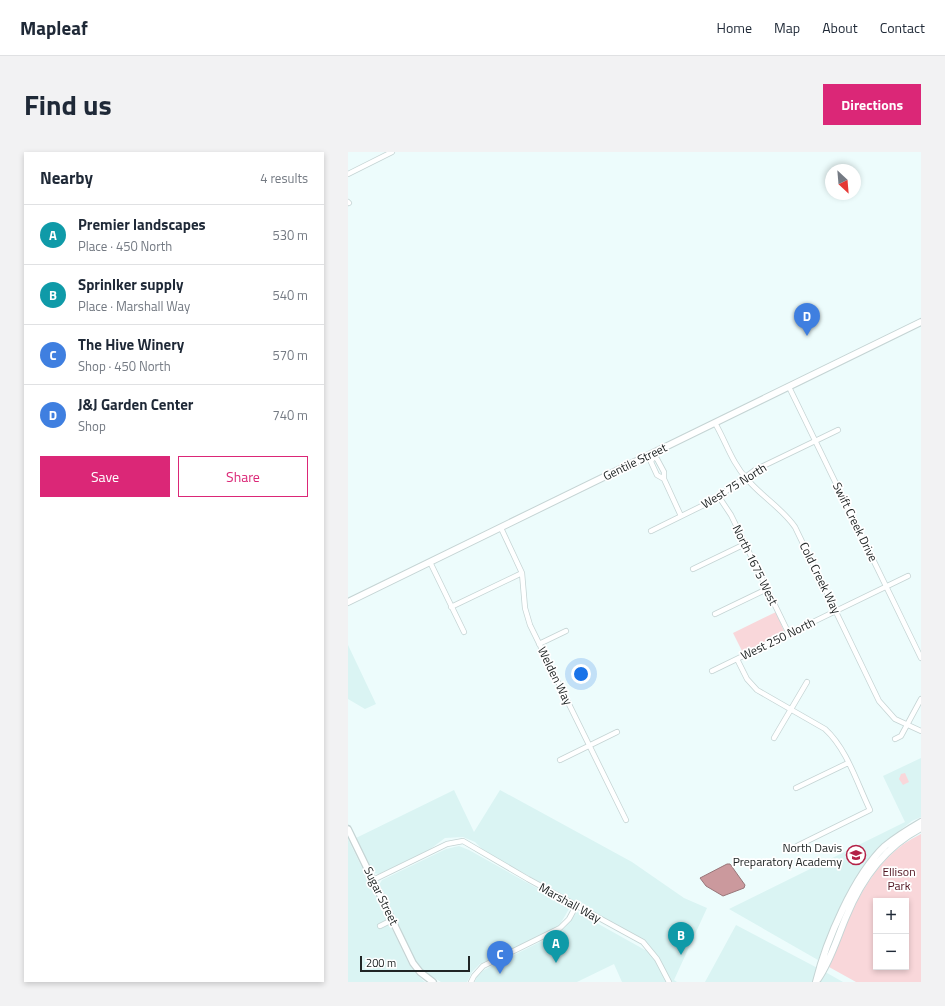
<!DOCTYPE html>
<meta charset="utf-8">
<style>
body{margin:0;font-family:"Titillium Web",sans-serif;background:#f2f2f3;color:#1f2937}
.controls{position:absolute;right:12px;bottom:12px;display:grid;overflow:hidden;border-radius:0px;box-shadow:0 2px 6px #0003}
.controls button{width:36px;height:36px;display:grid;place-items:center;padding:0;border:0;border-bottom:1px solid #e0e1e3;background:#fff;color:#1f2937;font:20px sans-serif}
.compass{position:absolute;left:477px;top:12px;width:36px;height:36px;border-radius:50%;background:#fff;box-shadow:0 2px 6px #0003;rotate:154deg}
.scale{position:absolute;left:12px;bottom:10px;width:110px;box-sizing:border-box;padding-left:4px;border:2px solid #202525;border-top:0;font-size:11px;line-height:14px;white-space:nowrap;color:#202525;-webkit-text-stroke:3px #fff;paint-order:stroke}
.you{position:absolute;left:233px;top:522px;width:14px;height:14px;margin:-10px;border:3px solid #fff;border-radius:50%;background:#1a73e8;box-shadow:0 0 0 6px #1a73e833}
.badge{display:grid;place-items:center;width:26px;height:26px;border-radius:50%;background:#db2777;color:#fff;font-size:13px;font-weight:700}
.pin{position:absolute;translate:-50% -33px;filter:drop-shadow(0 1px 2px #0008)}
.pin::after{content:'';position:absolute;top:21px;width:14px;height:12px;background:inherit;clip-path:polygon(0 0,100% 0,50% 100%)}
.list{margin:0;padding:0;list-style:none}
h2{display:flex;justify-content:space-between;align-items:center;height:52px;margin:0;padding:0 16px;font-size:17px}
h2 small{font-size:13px;font-weight:400;color:#747a83}
.list li{display:grid;grid-template-columns:26px 1fr auto;gap:12px;align-items:center;box-sizing:border-box;height:60px;padding:0 16px;border-top:1px solid #e0e1e3}
.list b{display:block;font-size:15px;white-space:nowrap}
.list p{margin:0;font-size:13px;white-space:nowrap;color:#747a83}
.list em{font-size:13px;font-style:normal;color:#747a83}
.actions{display:flex;gap:8px;padding:12px 16px}
.actions a{flex:1;padding:9px 0;border:1px solid #db2777;border-radius:0px;text-align:center;font-size:14px;color:#db2777}
.actions .main{background:#db2777;color:#fff}
.map{position:relative;flex:none;width:573px;height:830px;overflow:hidden;border-radius:0px}
header{display:flex;align-items:center;gap:24px;box-sizing:border-box;height:56px;padding:0 20px;background:#fff;border-bottom:1px solid #e0e1e3}
header strong{font-size:19px}
nav{display:flex;gap:22px;margin-inline-start:auto;font-size:14px}
.intro{display:flex;align-items:center;justify-content:space-between;box-sizing:border-box;height:96px;padding:0 24px}
h1{margin:0;font-size:28px}
.button{padding:10px 18px;border-radius:0px;background:#db2777;color:#fff;font-size:14px;font-weight:700}
main{display:flex;gap:24px;padding:0 24px}
aside{flex:1;background:#fff;border-radius:0px;box-shadow:0 2px 6px #0003}
.map>svg:first-child{display:block}
.built{fill:#daf4f3}
.green{fill:#f9d7da;fill-rule:evenodd}
.water{fill:#cb999d;stroke:#987679}
.lines{fill:none;stroke-linecap:round;stroke-linejoin:round}
.minor-casing{stroke:#c5d4d4;stroke-width:6}
.tertiary-casing{stroke:#c5d4d4;stroke-width:8}
.secondary-casing{stroke:#c5d4d4;stroke-width:8}
.minor{stroke:#fff;stroke-width:4.5}
.tertiary{stroke:#fff;stroke-width:5.5}
.secondary{stroke:#fff;stroke-width:6}
.labels{text-anchor:middle;stroke-width:3.5;stroke-linejoin:round;paint-order:stroke}
.street-label{font-size:12px;fill:#202525;stroke:#fff}
.poi-label{font-size:12px;fill:#202525;stroke:#fff;text-anchor:end}
.park-label{font-size:12px;fill:#501420;stroke:#fff}
</style>
<header>
<strong>Mapleaf</strong>
<nav><a>Home</a><a>Map</a><a>About</a><a>Contact</a></nav>
</header>
<div class="intro"><h1>Find us</h1><a class="button">Directions</a></div>
<main>
<aside>
<h2>Nearby<small>4 results</small></h2>
<ul class="list">
<li><span class="badge" style="background:#0f9aa8">A</span><div><b>Premier landscapes</b><p>Place · 450 North</p></div><em>530 m</em></li>
<li><span class="badge" style="background:#0f9aa8">B</span><div><b>Sprinlker supply</b><p>Place · Marshall Way</p></div><em>540 m</em></li>
<li><span class="badge" style="background:#3f7fe0">C</span><div><b>The Hive Winery</b><p>Shop · 450 North</p></div><em>570 m</em></li>
<li><span class="badge" style="background:#3f7fe0">D</span><div><b>J&amp;J Garden Center</b><p>Shop</p></div><em>740 m</em></li>
</ul>
<div class="actions"><a class="main">Save</a><a>Share</a></div>
</aside>
<div class="map">
<svg width="573" height="830" viewBox="0 0 573 830">
<rect width="100%" height="100%" fill="#edfcfc"/>
<!-- built -->
<path class="built" d="M0,493L28,552L17,557L0,547Z
M573,606V665L564,669L538,689L513,718L498,744L470,808L381,757L557,670L535,624Z
M106,638L126,680L152,638L284,710L336,746L359,756L326,828L329,830H274L266,812L229,830H127L129,824L136,818L214,779L229,760L297,798L303,795L290,785L136,699L127,690L115,685L97,686L81,698L31,722L25,721L8,686Z
M0,687L60,810L68,822L77,830H0Z
M111,694L121,698L219,753L221,757L211,774L132,812L124,820L119,830H93L78,821L68,810L31,733L34,728L98,697Z
M388,773L479,821L495,830H357Z"/>
<!-- green -->
<path class="green" d="M428,460L436,479L435,482L395,501L385,481Z
M557,621L561,630L555,633L551,627L553,622Z
M573,682V830H508L481,815C501,765 521,706 573,682ZM528,749H558V815H528Z"/>
<!-- water -->
<path class="water" d="M379,712H382L397,733L396,736L375,744L358,734L352,726Z"/>
<g class="lines">
<!-- minor casing -->
<g class="minor-casing">
<path id="minor" d="M0,22L44,0
M0,50L1,51
M441,235L573,506
M367,271C378,290 384,311 399,327C414,345 434,356 447,375L531,549L547,567L573,579
M303,302L305,305L309,307L316,320V327L333,364
M305,305L303,310L309,323L316,327
M371,345L383,363L441,482
M153,376L174,421L177,456L182,473L278,668
M303,379L366,348L407,318L490,278
M82,410L116,480
M345,417L397,392
M103,455L174,421
M367,462L419,437
M191,492L218,479
M389,507L399,527L409,538L477,577C499,597 509,631 522,658L449,694
M364,519L560,424
M426,586L459,530
M547,587L553,584L573,547
M212,608L269,580
M448,636L500,611
M25,728L99,692L115,689L180,727L295,790L309,807L321,830
M32,774L44,768
M123,830L126,824L135,814L212,776L221,767L228,754"/>
</g>
<!-- tertiary casing -->
<g class="tertiary-casing">
<path id="tertiary" d="M0,677L65,811L72,820L85,830"/>
</g>
<!-- secondary casing -->
<g class="secondary-casing">
<path id="secondary" d="M0,450L573,170
M470,827C483,808 489,786 498,765C513,728 536,695 573,676
M468,830C478,789 506,723 537,694C548,685 561,677 573,670"/>
</g>
<!-- minor -->
<use href="#minor" class="minor"/>
<!-- tertiary -->
<use href="#tertiary" class="tertiary"/>
<!-- secondary -->
<use href="#secondary" class="secondary"/>
</g>
<!-- icons -->
<defs>
<g id="school-ring" transform="scale(1)"><circle r="9.5" fill="#fff" stroke="#b32147" stroke-width="1.5"/><path d="M0-5L7-2L0 1L-7-2ZM-4 1L0 2.5L4 1V4Q0 6-4 4Z" fill="#b32147"/></g>
</defs>
<g fill-rule="evenodd">
<use href="#school-ring" x="508" y="703"/>
</g>
<g class="labels">
<!-- street labels -->
<g class="street-label">
<text transform="translate(287 310) rotate(-26)" y="4">Gentile Street</text>
<text transform="translate(386 334) rotate(-32)" y="4">West 75 North</text>
<text transform="translate(507 370) rotate(64)" y="4">Swift Creek Drive</text>
<text transform="translate(407 413) rotate(64)" y="4">North 1675 West</text>
<text transform="translate(472 426) rotate(64)" y="4">Cold Creek Way</text>
<text transform="translate(430 487) rotate(-26)" y="4">West 250 North</text>
<text transform="translate(207 524) rotate(64)" y="4">Welden Way</text>
<text transform="translate(33 744) rotate(64)" y="4">Sugar Street</text>
<text transform="translate(222 751) rotate(29)" y="4">Marshall Way</text>
</g>
<!-- poi labels -->
<g class="poi-label">
<text x="494" y="700">North Davis<tspan x="494" dy="14">Preparatory Academy</tspan></text>
</g>
<!-- park labels -->
<g class="park-label">
<text x="551" y="724">Ellison<tspan x="551" dy="14">Park</tspan></text>
</g>
</g>
</svg>
<div class="controls">
<button>+</button>
<button>−</button>
</div>
<svg class="compass" viewBox="-18 -18 36 36"><path d="M0-13l5 13h-10z" fill="#e53935"/><path d="M0 13l5-13h-10z" fill="#747a83"/></svg>
<div class="scale">200 m</div>
<div class="you"></div>
<div class="pin badge" style="left:208px;top:811px;background:#0f9aa8">A</div>
<div class="pin badge" style="left:333px;top:803px;background:#0f9aa8">B</div>
<div class="pin badge" style="left:152px;top:822px;background:#3f7fe0">C</div>
<div class="pin badge" style="left:459px;top:184px;background:#3f7fe0">D</div>
</div>
</main>
